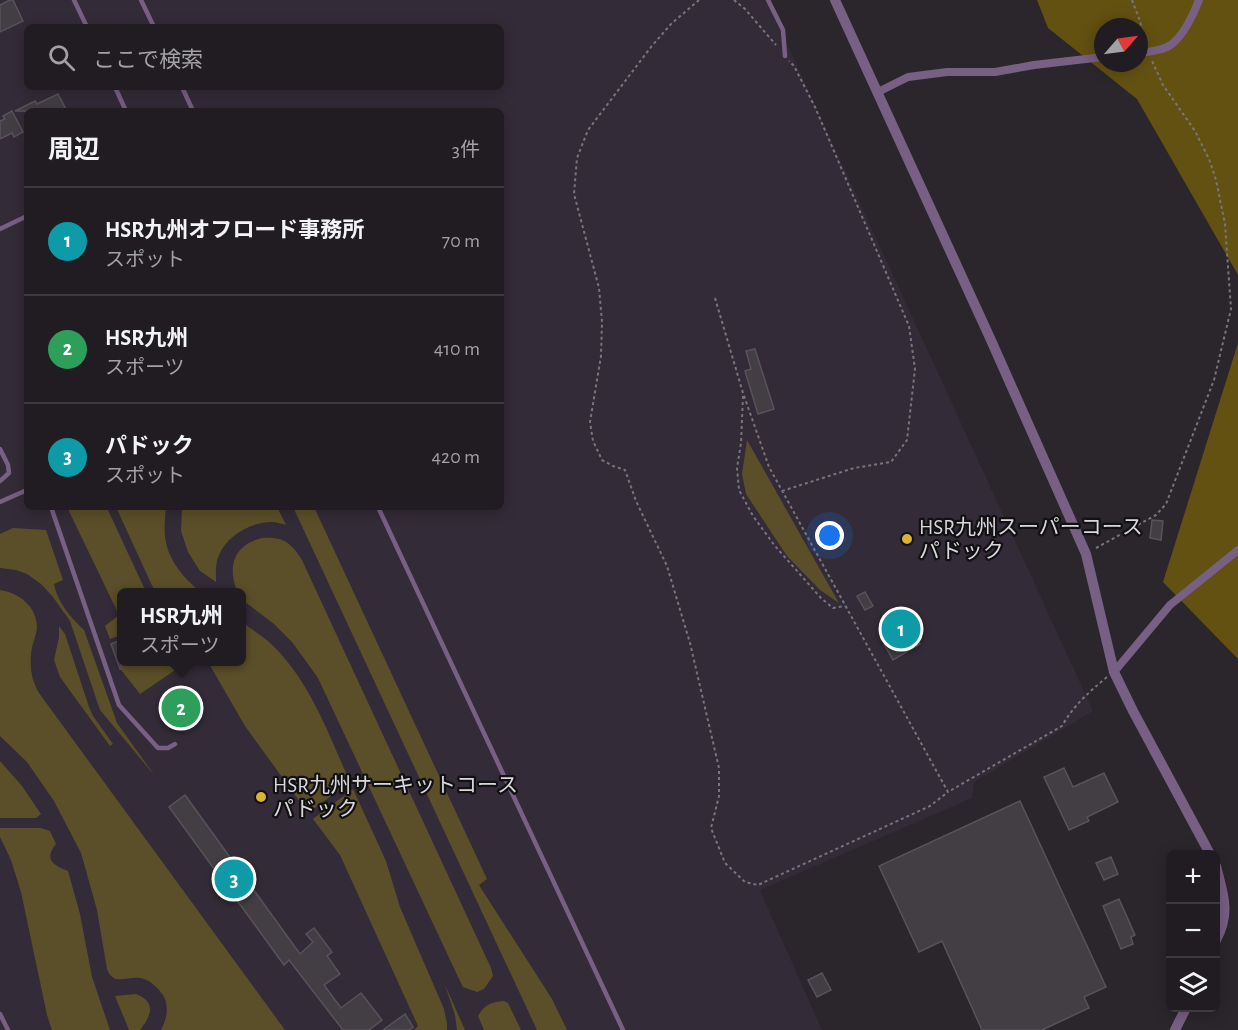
<!DOCTYPE html>
<html lang="ja">
<meta charset="utf-8">
<style>
body{margin:0;font-family:"Alegreya Sans","Noto Sans JP",sans-serif;background:#28252a;color:#f1f3f6}
.controls{position:absolute;right:18px;bottom:18px;display:grid;overflow:hidden;border-radius:9px;box-shadow:0 3px 15px #0003}
.controls button{width:54px;height:54px;display:grid;place-items:center;padding:0;border:0;border-bottom:2px solid #3d3a3f;background:#201c21;color:#f1f3f6;font:30px sans-serif}
.compass{position:absolute;left:1094px;top:18px;width:54px;height:54px;border-radius:50%;background:#201c21;box-shadow:0 3px 15px #0003;rotate:62deg}
.you{position:absolute;left:830px;top:536px;width:21px;height:21px;margin:-15px;border:4px solid #fff;border-radius:50%;background:#1a73e8;box-shadow:0 0 0 9px #1a73e833}
.badge{display:grid;place-items:center;width:39px;height:39px;border-radius:50%;background:#db2777;color:#fff;font-size:20px;font-weight:700}
.pin{position:absolute;translate:-50% -50%;border:3px solid #fff;box-shadow:0 2px 6px #0006}
.popup{position:absolute;left:117px;top:588px;width:129px;height:78px;box-sizing:border-box;display:grid;place-content:center;border-radius:9px;background:#201c21;filter:drop-shadow(0 2px 4px #0005);font-size:20px;white-space:nowrap;color:#a2a1a5}
.popup b{font-size:22px;color:#f1f3f6}
.popup::after{content:'';position:absolute;left:50%;top:100%;margin-left:-12px;border:12px solid transparent;border-top-color:#201c21}
.list{margin:0;padding:0;list-style:none}
h2{display:flex;justify-content:space-between;align-items:center;height:78px;margin:0;padding:0 24px;font-size:26px}
h2 small{font-size:20px;font-weight:400;color:#a2a1a5}
.list li{display:grid;grid-template-columns:39px 1fr auto;gap:18px;align-items:center;box-sizing:border-box;height:108px;padding:0 24px;border-top:2px solid #3d3a3f}
.list b{display:block;font-size:22px;white-space:nowrap}
.list p{margin:0;font-size:20px;white-space:nowrap;color:#a2a1a5}
.list em{font-size:20px;font-style:normal;color:#a2a1a5}
.icon{flex:none;width:33px;height:33px;fill:none;stroke:currentColor;stroke-width:2;stroke-linecap:round;stroke-linejoin:round}
.map{position:relative;flex:none;width:1238px;height:1030px;overflow:hidden}
.search{position:absolute;background:#201c21;box-shadow:0 3px 15px #0003;left:24px;top:24px;width:480px;height:66px;display:flex;align-items:center;gap:15px;box-sizing:border-box;padding:0 21px;border-radius:9px;color:#a2a1a5;font-size:22px}
.panel{position:absolute;background:#201c21;box-shadow:0 3px 15px #0003;left:24px;top:108px;width:480px;height:402px;border-radius:9px}
.map>svg:first-child{display:block}
.built{fill:#332b37;fill-rule:evenodd}
.green{fill:#5b4f29}
.forest{fill:#635112;fill-rule:evenodd}
.building{fill:#423e44;stroke:#58535a;stroke-width:1.5}
.lines{fill:none;stroke-linecap:round;stroke-linejoin:round}
.path{stroke:#79767b;stroke-width:2;stroke-dasharray:3 3;stroke-linecap:butt}
.service{stroke:#785f84;stroke-width:4.5}
.minor{stroke:#785f84;stroke-width:8}
.tertiary{stroke:#785f84;stroke-width:10}
.poi-dot{fill:#d8b434;stroke:#111012;stroke-width:2}
.labels{text-anchor:middle;stroke-width:4.5;stroke-linejoin:round;paint-order:stroke}
.poi-label{font-size:21px;fill:#d8d6da;stroke:#111012;text-anchor:start}
</style>
<div class="map">
<svg width="1238" height="1030" viewBox="0 0 1238 1030">
<rect width="100%" height="100%" fill="#2a262c"/>
<!-- built -->
<path class="built" d="M0,0H767L1093,711L974,782L972,798L760,890L822,1030H0ZM27,27H501V87H27ZM27,111H501V507H27ZM121,592H241V662H121Z"/>
<!-- green -->
<path class="green" d="M747,440L839,603L820,590L787,556L746,494L742,474Z
M67,507H105L108,510L146,592H121V635L110,639L105,626L119,615Z
M116,507H166C165,517 164,527 165,536C167,559 184,579 201,592H155Z
M182,507H277L286,525C282,524 277,522 272,522C252,522 227,535 219,555C215,564 216,573 216,582L200,571L188,552L181,531Z
M293,507H314L487,879L479,885L552,999L567,1030H537Z
M13,528L46,530L63,580L54,584C57,602 71,618 84,630L117,723L155,776L100,710L70,621L53,597L41,584L27,574L16,570L0,568V534Z
M262,538C282,537 289,541 301,558L491,968L493,976L484,989L477,992L463,987L459,979L318,678L292,642L274,624L241,599V592L237,591C227,566 234,545 262,538Z
M0,590C19,593 37,606 37,628C36,637 31,646 31,656C30,670 32,681 39,693L285,1030H161C169,1015 170,999 156,987C151,982 147,979 140,978C132,977 124,980 116,979C111,977 109,974 107,969L97,910L81,853L54,801L27,762L0,736Z
M241,621C250,628 259,634 268,641C309,678 328,733 350,782L308,813L245,726L208,662H241Z
M59,626L65,634L89,707L93,716L113,744L110,746L60,677L54,660L59,637Z
M125,662H187L140,694L118,666Z
M0,761L22,786L41,814L36,818H0Z
M353,789L386,861L400,907L444,1009L447,1024V1030H414L418,1026L340,855L313,819Z
M0,828H41L50,831L56,844C44,859 52,865 68,871L80,914L92,977L110,1030H52L47,1015L21,892L11,860L0,837Z
M445,985L465,1030H457L455,1015Z
M136,994C157,1002 151,1016 140,1030H129L115,996Z
M504,1001L508,1003L521,1030H484L478,1016C484,1005 491,1002 504,1001Z"/>
<!-- forest -->
<path class="forest" d="M1037,0H1238V275L1137,99L1048,28ZM1103,27H1139V63H1103Z
M1238,343V659L1163,582Z"/>
<!-- building -->
<path class="building" d="M10,0H13L23,21L0,32V5Z
M58,94L67,111H15L35,101L37,104Z
M12,111L23,132L14,137L12,133L0,139V121L5,119L3,116Z
M755,349L774,409L758,414L745,371L751,369L746,351Z
M1152,520L1163,521L1161,540L1150,538Z
M865,592L873,606L865,610L857,596Z
M905,616L920,644L893,660L884,644L895,637L888,625Z
M121,640V669H120L111,644Z
M1064,768L1073,787L1104,773L1118,802L1087,817L1089,821L1069,830L1044,777Z
M185,795L300,954L313,942L306,934L314,928L332,952L327,956L340,974L324,985L341,1008L361,993L382,1020L369,1030H343L289,960L284,965L169,807Z
M1020,801L1106,987L1084,997L1089,1008L1042,1030H982L942,941L919,952L879,866Z
M1111,857L1118,874L1104,880L1096,863Z
M1119,899L1135,935L1131,937L1133,944L1121,949L1103,906Z
M822,973L831,990L817,997L808,980Z
M405,1014L413,1027L409,1030H383Z"/>
<g class="lines">
<!-- path -->
<path class="path" d="M699,0L671,24L651,47L588,130L577,158L574,194L599,288L602,322L601,356L590,422L593,441L602,460L613,466L625,470L636,501L667,566L690,643L719,768V796L711,828L725,863L745,882L758,885L930,806L948,792
M734,0L745,9L776,45
M1132,0L1140,21L1145,42
M715,298L743,393L769,467L948,792L1062,726C1073,706 1089,692 1107,677
M743,396L741,443L737,468L739,490L753,516L775,546L821,598L833,608L845,606
M782,491L854,468L891,462L907,440L915,369L909,326L815,107L794,66L789,61
M1096,548L1156,515L1166,504L1214,380L1231,309L1225,224L1216,180L1209,159L1195,131L1163,85L1152,61"/>
<!-- service -->
<path class="service" d="M74,0L87,27
M141,0L154,27
M768,0L783,30L785,56
M115,87L126,111
M182,87L193,111
M0,229L27,216
M0,449L8,465L9,473L0,481
M0,502L27,490
M51,507L119,705L158,748H168L175,744
M378,507L623,1030
M0,1014L8,1030"/>
<!-- minor -->
<path class="minor" d="M1139,53C1148,52 1159,51 1167,47C1181,41 1194,14 1199,0
M878,92L908,77L947,72H995L1034,65L1103,57
M1114,672L1170,605L1238,550"/>
<!-- tertiary -->
<path class="tertiary" d="M835,0L990,338L1086,554L1114,672L1133,711L1210,854
M1216,866C1223,894 1231,913 1216,940
M1175,1030L1186,1008"/>
</g>
<!-- markers -->
<g class="poi-dot">
<circle cx="907" cy="539" r="6"/>
<circle cx="261" cy="797" r="6"/>
</g>
<g class="labels">
<!-- poi labels -->
<g class="poi-label">
<text x="919" y="534">HSR九州スーパーコース<tspan x="919" dy="24">パドック</tspan></text>
<text x="273" y="792">HSR九州サーキットコース<tspan x="273" dy="24">パドック</tspan></text>
</g>
</g>
</svg>
<div class="controls">
<button>+</button>
<button>−</button>
<button><svg class="icon" aria-label="layers" viewBox="0 0 24 24"><path d="M12 4l9 5-9 5-9-5zM3 14l9 5 9-5"/></svg></button>
</div>
<svg class="compass" viewBox="-18 -18 36 36"><path d="M0-13l5 13h-10z" fill="#e53935"/><path d="M0 13l5-13h-10z" fill="#a2a1a5"/></svg>
<div class="you"></div>
<div class="pin badge" style="left:901px;top:629px;background:#0f9aa8">1</div>
<div class="pin badge" style="left:181px;top:708px;background:#2e9e5b">2</div>
<div class="popup"><b>HSR九州</b>スポーツ</div>
<div class="pin badge" style="left:234px;top:879px;background:#0f9aa8">3</div>
<div class="search"><svg class="icon" aria-label="search" viewBox="0 0 24 24"><circle cx="10" cy="10" r="6"/><path d="M15 15l6 6"/></svg>ここで検索</div>
<section class="panel">
<h2>周辺<small>3件</small></h2>
<ul class="list">
<li><span class="badge" style="background:#0f9aa8">1</span><div><b>HSR九州オフロード事務所</b><p>スポット</p></div><em>70 m</em></li>
<li><span class="badge" style="background:#2e9e5b">2</span><div><b>HSR九州</b><p>スポーツ</p></div><em>410 m</em></li>
<li><span class="badge" style="background:#0f9aa8">3</span><div><b>パドック</b><p>スポット</p></div><em>420 m</em></li>
</ul>
</section>
</div>
